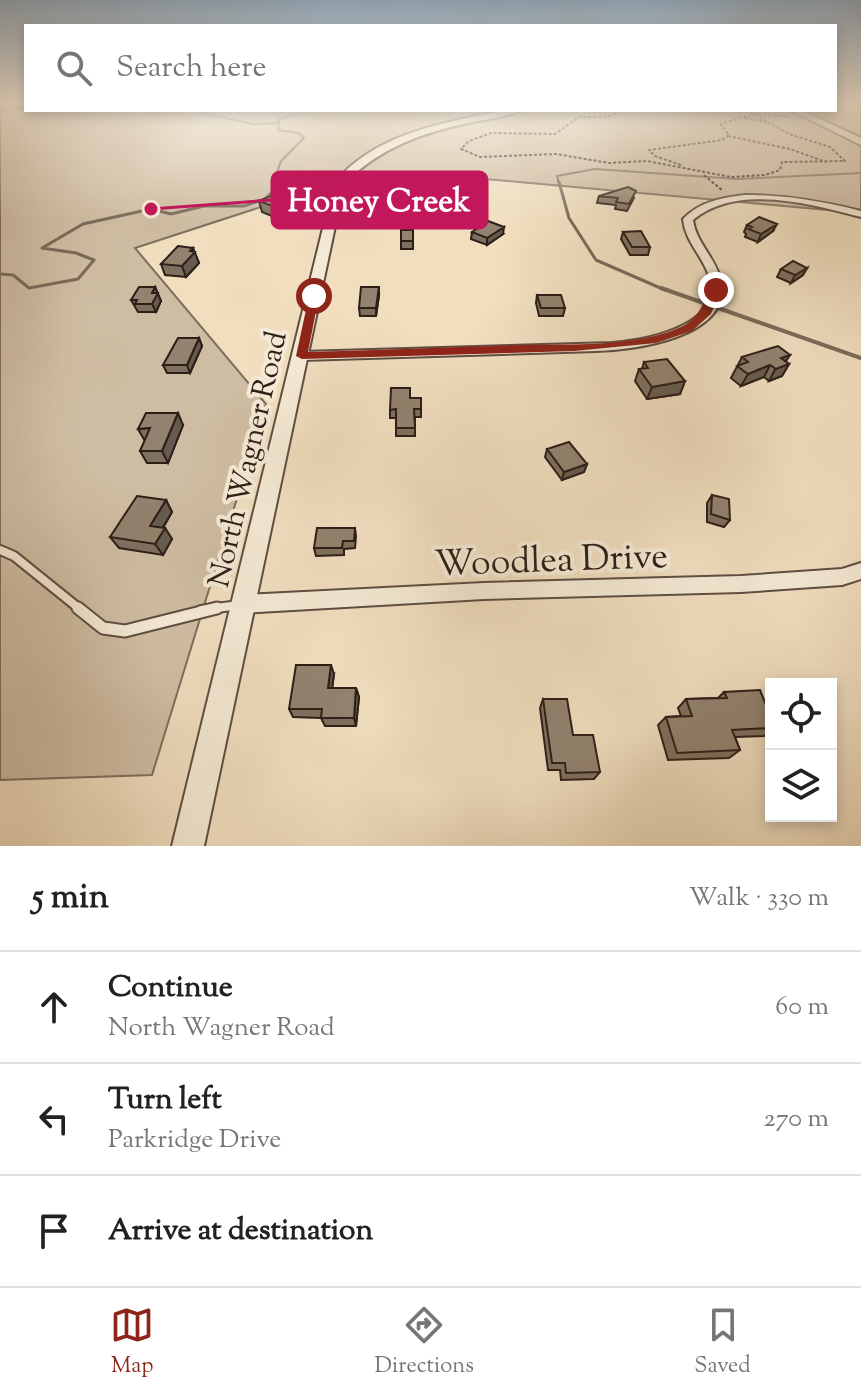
<!DOCTYPE html>
<meta charset="utf-8">
<style>
body{margin:0;font-family:"Sorts Mill Goudy",serif;background:#f2f2f2;color:#222}
.controls{position:absolute;right:24px;bottom:24px;display:grid;overflow:hidden;border-radius:0px;box-shadow:0 4px 12px #0003}
.controls button{width:72px;height:72px;display:grid;place-items:center;padding:0;border:0;border-bottom:2px solid #e0e0e0;background:#fff;color:#222;font:40px sans-serif}
.stop{position:absolute;width:24px;height:24px;margin:-18px;border:6px solid #8f2418;border-radius:50%;background:#fff}
.stop.end{background:#8f2418;border-color:#fff;box-shadow:0 2px 8px #0008}
.list{margin:0;padding:0;list-style:none}
h2{display:flex;justify-content:space-between;align-items:center;height:104px;margin:0;padding:0 32px;font-size:34px}
h2 small{font-size:26px;font-weight:400;color:#767676}
.list li{display:grid;grid-template-columns:52px 1fr auto;gap:24px;align-items:center;box-sizing:border-box;height:112px;padding:0 32px;border-top:2px solid #e0e0e0}
.list b{display:block;font-size:30px;white-space:nowrap}
.list p{margin:0;font-size:26px;white-space:nowrap;color:#767676}
.list em{font-size:26px;font-style:normal;color:#767676}
.icon{flex:none;width:44px;height:44px;fill:none;stroke:currentColor;stroke-width:2;stroke-linecap:round;stroke-linejoin:round}
.map{position:relative;flex:none;width:861px;height:846px;overflow:hidden}
.search{position:absolute;background:#fff;box-shadow:0 4px 12px #0003;left:24px;right:24px;top:24px;height:88px;display:flex;align-items:center;gap:20px;box-sizing:border-box;padding:0 28px;border-radius:0px;color:#767676;font-size:30px}
.sheet{height:440px;background:#fff}
nav{display:flex;justify-content:space-around;align-items:center;box-sizing:border-box;height:112px;border-top:2px solid #e0e0e0;background:#fff;font-size:22px;color:#767676}
nav a{display:grid;justify-items:center;gap:4px}
nav .on{color:#8f2418}
.map>svg:first-child{display:block}
.green{fill:#cfbda3;stroke:#7e6e5e;stroke-width:2}
.lines{fill:none;stroke-linecap:round;stroke-linejoin:round}
.stream-far2{stroke:#7a6a5a;stroke-width:2}
.stream-far1{stroke:#7a6a5a;stroke-width:3}
.stream{stroke:#7a6a5a;stroke-width:4}
.service-far1-casing{stroke:#5e4e42;stroke-width:12}
.service-casing{stroke:#5e4e42;stroke-width:15}
.minor-casing{stroke:#5e4e42;stroke-width:4}
.tertiary-casing{stroke:#5e4e42;stroke-width:4}
.path{stroke:#2d1e18;stroke-width:2;stroke-dasharray:3 2;stroke-linecap:butt}
.service-far1{stroke:#f5ead5;stroke-width:8}
.service{stroke:#f5ead5;stroke-width:11}
.minor{fill:#f5ead5;fill-rule:evenodd}
.tertiary{fill:#f5ead5;fill-rule:evenodd}
.wall{fill:#7e705f;stroke:#2d1e18;stroke-width:2}
.shaded-wall{fill:#665b4e;stroke:#2d1e18;stroke-width:2}
.building{fill:#92826f;stroke:#2d1e18;stroke-width:2}
.route{fill:#8f2418}
.labels{text-anchor:middle;stroke-width:8;stroke-linejoin:round;paint-order:stroke}
.street-label{font-size:30px;fill:#2d1e18;stroke:#f5ead5}
.near-street-label{font-size:36px;fill:#2d1e18;stroke:#f5ead5}
.leader{fill:none;stroke:#c2185b;stroke-width:3}
.callout-dot{fill:#c2185b;stroke:#f5ead5;stroke-width:3}
.callout{fill:#c2185b;stroke:#c2185b;stroke-width:3}
.callout-label{font-size:32px;text-anchor:middle;font-weight:bold;fill:#fff}
</style>
<div class="map">
<svg width="861" height="846" viewBox="0 0 861 846">
<rect width="100%" height="100%" fill="#f0debf"/>
<filter id="stains"><feTurbulence type="fractalNoise" baseFrequency=".0025" numOctaves="4"/><feColorMatrix values="0 0 0 0 .2 0 0 0 0 .09 0 0 0 0 .02 0 0 0 .5 -.17"/></filter>
<radialGradient id="worn" r=".72"><stop offset=".6" stop-color="#630" stop-opacity="0"/><stop offset="1" stop-color="#630" stop-opacity=".3"/></radialGradient>
<!-- green -->
<path class="green" d="M0,102H26V110H835V102H861V213L464,177L356,176L135,248L266,404L152,775L0,780Z"/>
<g class="lines">
<!-- stream-far2 -->
<path class="stream-far2" d="M189,110L253,124L279,123
M0,111L26,107
M279,123V119L311,110
M273,184L281,161L304,138L299,133L278,130L279,123
M559,184L557,176L595,169L737,179L861,173"/>
<!-- stream-far1 -->
<path class="stream-far1" d="M559,182L569,218L596,260L665,290
M0,274L13,275L29,288L78,279L94,260L76,253L42,248L83,224L151,209L171,214L204,206H244L265,199L273,191V182"/>
<!-- stream -->
<path class="stream" d="M661,288L861,358"/>
<!-- service-far1 casing -->
<g class="service-far1-casing">
<path id="service-far1" d="M0,550L14,556L81,610
M201,610L239,605"/>
</g>
<!-- service casing -->
<g class="service-casing">
<path id="service" d="M78,608L103,628L125,631L217,608"/>
</g>
<!-- minor casing -->
<g class="minor-casing">
<path id="minor" d="M745,195C785,195 822,201 861,211V217C810,204 737,183 693,220C696,243 716,258 721,281C732,338 633,350 596,351L302,360L296,356L302,352L612,343C648,340 730,325 707,271C699,252 685,240 683,219C701,201 721,198 745,195Z
M434,215L439,218L437,220L329,223L324,220L329,217Z
M861,563V579L842,585L741,592L484,599L242,613L236,610L233,604L236,598L242,595L484,583L741,576L842,569Z"/>
</g>
<!-- tertiary casing -->
<g class="tertiary-casing">
<path id="tertiary" d="M506,110H522C508,117 489,119 473,122C424,132 380,147 344,184L204,846H172L334,183C377,132 444,123 506,110Z
M790,110H801L861,138V145Z"/>
</g>
<!-- path -->
<path class="path" d="M625,110L606,117H579L555,134L491,133L469,141L461,149L480,157L556,154L609,163L647,161L731,177L765,175L780,170L782,162L845,161L830,147L789,134L746,110
M745,118L767,122
M728,136L790,149L826,162
M681,165L655,156L649,150L722,140L729,135L721,125L723,123L756,114L789,117
M704,175L723,191"/>
<!-- service-far1 -->
<use href="#service-far1" class="service-far1"/>
<!-- service -->
<use href="#service" class="service"/>
<!-- minor -->
<use href="#minor" class="minor"/>
<!-- tertiary -->
<use href="#tertiary" class="tertiary"/>
</g>
<!-- wall -->
<path class="wall" d="M599,196L634,198L627,211L615,209L616,205L597,203Z
M259,201L298,214L284,221L262,212Z
M747,225L773,231L758,242L745,237L746,234L744,232Z
M401,230H413V249H401Z
M472,232L503,234L487,245L471,239Z
M623,232L650,247L648,255H630L621,239Z
M193,248L199,263L186,277L165,275L161,264Z
M807,268L803,275L791,283L777,277L781,269Z
M155,287L161,301L156,312H138L131,300Z
M379,295L376,316H360L359,308Z
M537,295L565,308L563,316H539L536,303Z
M199,338L202,346L190,373H167L163,365Z
M742,357L786,362L789,364L782,376L769,381L764,377L741,386L731,378Z
M644,362L685,381L680,394L647,399L635,381L639,369H642Z
M411,398H421V417H415V436H396V418H390V410Z
M183,425L168,463H147L140,451L145,441L138,429Z
M547,449L587,464L584,472L562,480L545,457Z
M712,495L730,520L724,527L707,522V503Z
M166,500L172,512L163,528H165L172,539L163,555L119,548L110,537Z
M355,528L356,536L355,548L344,549V555L316,556L314,548Z
M334,674L332,688H356L359,697L356,726H325L321,718L293,717L289,709Z
M724,692L771,717V731L764,736L735,737L740,750L729,758L668,760L658,725L666,717L681,716L678,708L686,699L718,698Z
M543,699L573,735L600,772L594,779L561,780L560,770H548L540,708Z"/>
<!-- shaded-wall -->
<path class="shaded-wall" d="M296,204L298,214L284,221L282,210Z
M777,224L773,231L758,242L761,234Z
M504,227L503,234L487,245V238Z
M193,248L199,263L186,277L182,266Z
M807,268L803,275L791,283L795,275Z
M155,287L161,301L156,312L152,304V293Z
M379,287V295L376,316V308Z
M199,338L202,346L190,373L187,365Z
M790,355L783,366L789,364L782,376L769,381L781,358Z
M770,365L764,377L741,386L748,374Z
M685,381L680,394L647,399L652,387Z
M178,413L183,425L168,463L162,451Z
M587,464L584,472L562,480L564,472Z
M166,500L172,512L157,537L150,526Z
M165,528L172,539L163,555L155,544Z
M331,665L334,674L331,697L328,688Z
M356,688L359,697L356,726L354,718Z"/>
<!-- building -->
<path class="building" d="M628,187L636,191L629,204L616,202L618,198L599,196Z
M273,195L296,204L282,210L259,201Z
M759,217L777,224L761,234L748,229L752,227L747,225Z
M488,221L504,227L487,238L472,232Z
M401,230H413V241H401Z
M641,231L650,247H632L623,232Z
M178,246L193,248L190,251L195,252L182,266L161,264Z
M793,261L807,268L795,275L781,269Z
M139,287H155L152,293H158L152,304H135L137,300H131Z
M361,287H379L376,308H359Z
M537,295H561L565,308H541Z
M178,338H199L187,365H163Z
M778,346L790,355L781,358L789,364L776,369L770,365L748,374L737,366L748,362L742,357Z
M667,359L685,381L652,387L639,369L648,368L644,362Z
M391,388H410V398H421V409H414L415,428H396V409L390,410Z
M146,413H178L162,451H140L150,428L138,429Z
M569,442L587,464L564,472L547,449Z
M712,495L729,499L730,520L711,514Z
M137,496L166,500L150,526L165,528L155,544L110,537Z
M317,528H355L354,541H343L342,548H314Z
M296,665H331L328,688H356L354,718H321L322,709H289Z
M760,690L771,717V728L732,730L740,750L677,753L666,717L692,716L686,699L727,698L724,692Z
M543,699H567L573,735H593L600,772L566,773L565,763H552Z"/>
<!-- sky -->
<linearGradient id="sky" x2="0" y2="1"><stop stop-color="#91abc1"/><stop offset="0.46" stop-color="#f8f0e2"/><stop offset="1" stop-color="#f8f0e2" stop-opacity="0"/></linearGradient>
<rect width="861" height="221" fill="url(#sky)"/>
<!-- route -->
<path class="route" d="M716,287L721,290L711,314L692,331L656,343L574,351L302,359L296,356L309,296L314,293L319,296L308,352C380,350 452,347 523,345C571,344 637,347 681,327C703,317 703,295 716,287Z"/>
<g class="labels">
<!-- street labels -->
<g class="street-label">
<text transform="translate(247 459) rotate(-77)" y="10">North Wagner Road</text>
</g>
<!-- near-street labels -->
<g class="near-street-label">
<text transform="translate(551 558) rotate(-2)" y="13">Woodlea Drive</text>
</g>
</g>
<!-- callouts -->
<path class="leader" d="M151 209L272 200"/>
<circle class="callout-dot" cx="151" cy="209" r="8"/>
<rect class="callout" x="272" y="172" width="215" height="56" rx="8"/>
<g class="callout-label">
<text x="379" y="211">Honey Creek</text>
</g>
<rect width="100%" height="100%" filter="url(#stains)"/>
<rect width="100%" height="100%" fill="url(#worn)"/>
</svg>
<div class="controls">
<button><svg class="icon" aria-label="locate" viewBox="0 0 24 24"><circle cx="12" cy="12" r="6"/><path d="M12 2v4M12 18v4M2 12h4M18 12h4"/></svg></button>
<button><svg class="icon" aria-label="layers" viewBox="0 0 24 24"><path d="M12 4l9 5-9 5-9-5zM3 14l9 5 9-5"/></svg></button>
</div>
<div class="stop" style="left:314px;top:296px"></div>
<div class="stop end" style="left:716px;top:290px"></div>
<div class="search"><svg class="icon" aria-label="search" viewBox="0 0 24 24"><circle cx="10" cy="10" r="6"/><path d="M15 15l6 6"/></svg>Search here</div>
</div>
<section class="sheet">
<h2>5 min<small>Walk · 330 m</small></h2>
<ul class="list">
<li><svg class="icon" aria-label="ahead" viewBox="0 0 24 24"><path d="M12 20V5M6 11l6-6 6 6"/></svg><div><b>Continue</b><p>North Wagner Road</p></div><em>60 m</em></li>
<li><svg class="icon" aria-label="left" viewBox="0 0 24 24"><path d="M17 20v-9H6M10 6l-5 5 5 5"/></svg><div><b>Turn left</b><p>Parkridge Drive</p></div><em>270 m</em></li>
<li><svg class="icon" aria-label="arrive" viewBox="0 0 24 24"><path d="M6 21V4h12l-3 4 3 4H6"/></svg><div><b>Arrive at destination</b></div></li>
</ul>
</section>
<nav>
<a class="on"><svg class="icon" aria-label="map" viewBox="0 0 24 24"><path d="M3 6l6-2 6 2 6-2v14l-6 2-6-2-6 2zM9 4v14M15 6v14"/></svg>Map</a>
<a><svg class="icon" aria-label="directions" viewBox="0 0 24 24"><path d="M12 3l9 9-9 9-9-9zM9 14v-3h6M13 9l2 2-2 2"/></svg>Directions</a>
<a><svg class="icon" aria-label="saved" viewBox="0 0 24 24"><path d="M7 4h10v16l-5-4-5 4z"/></svg>Saved</a>
</nav>
